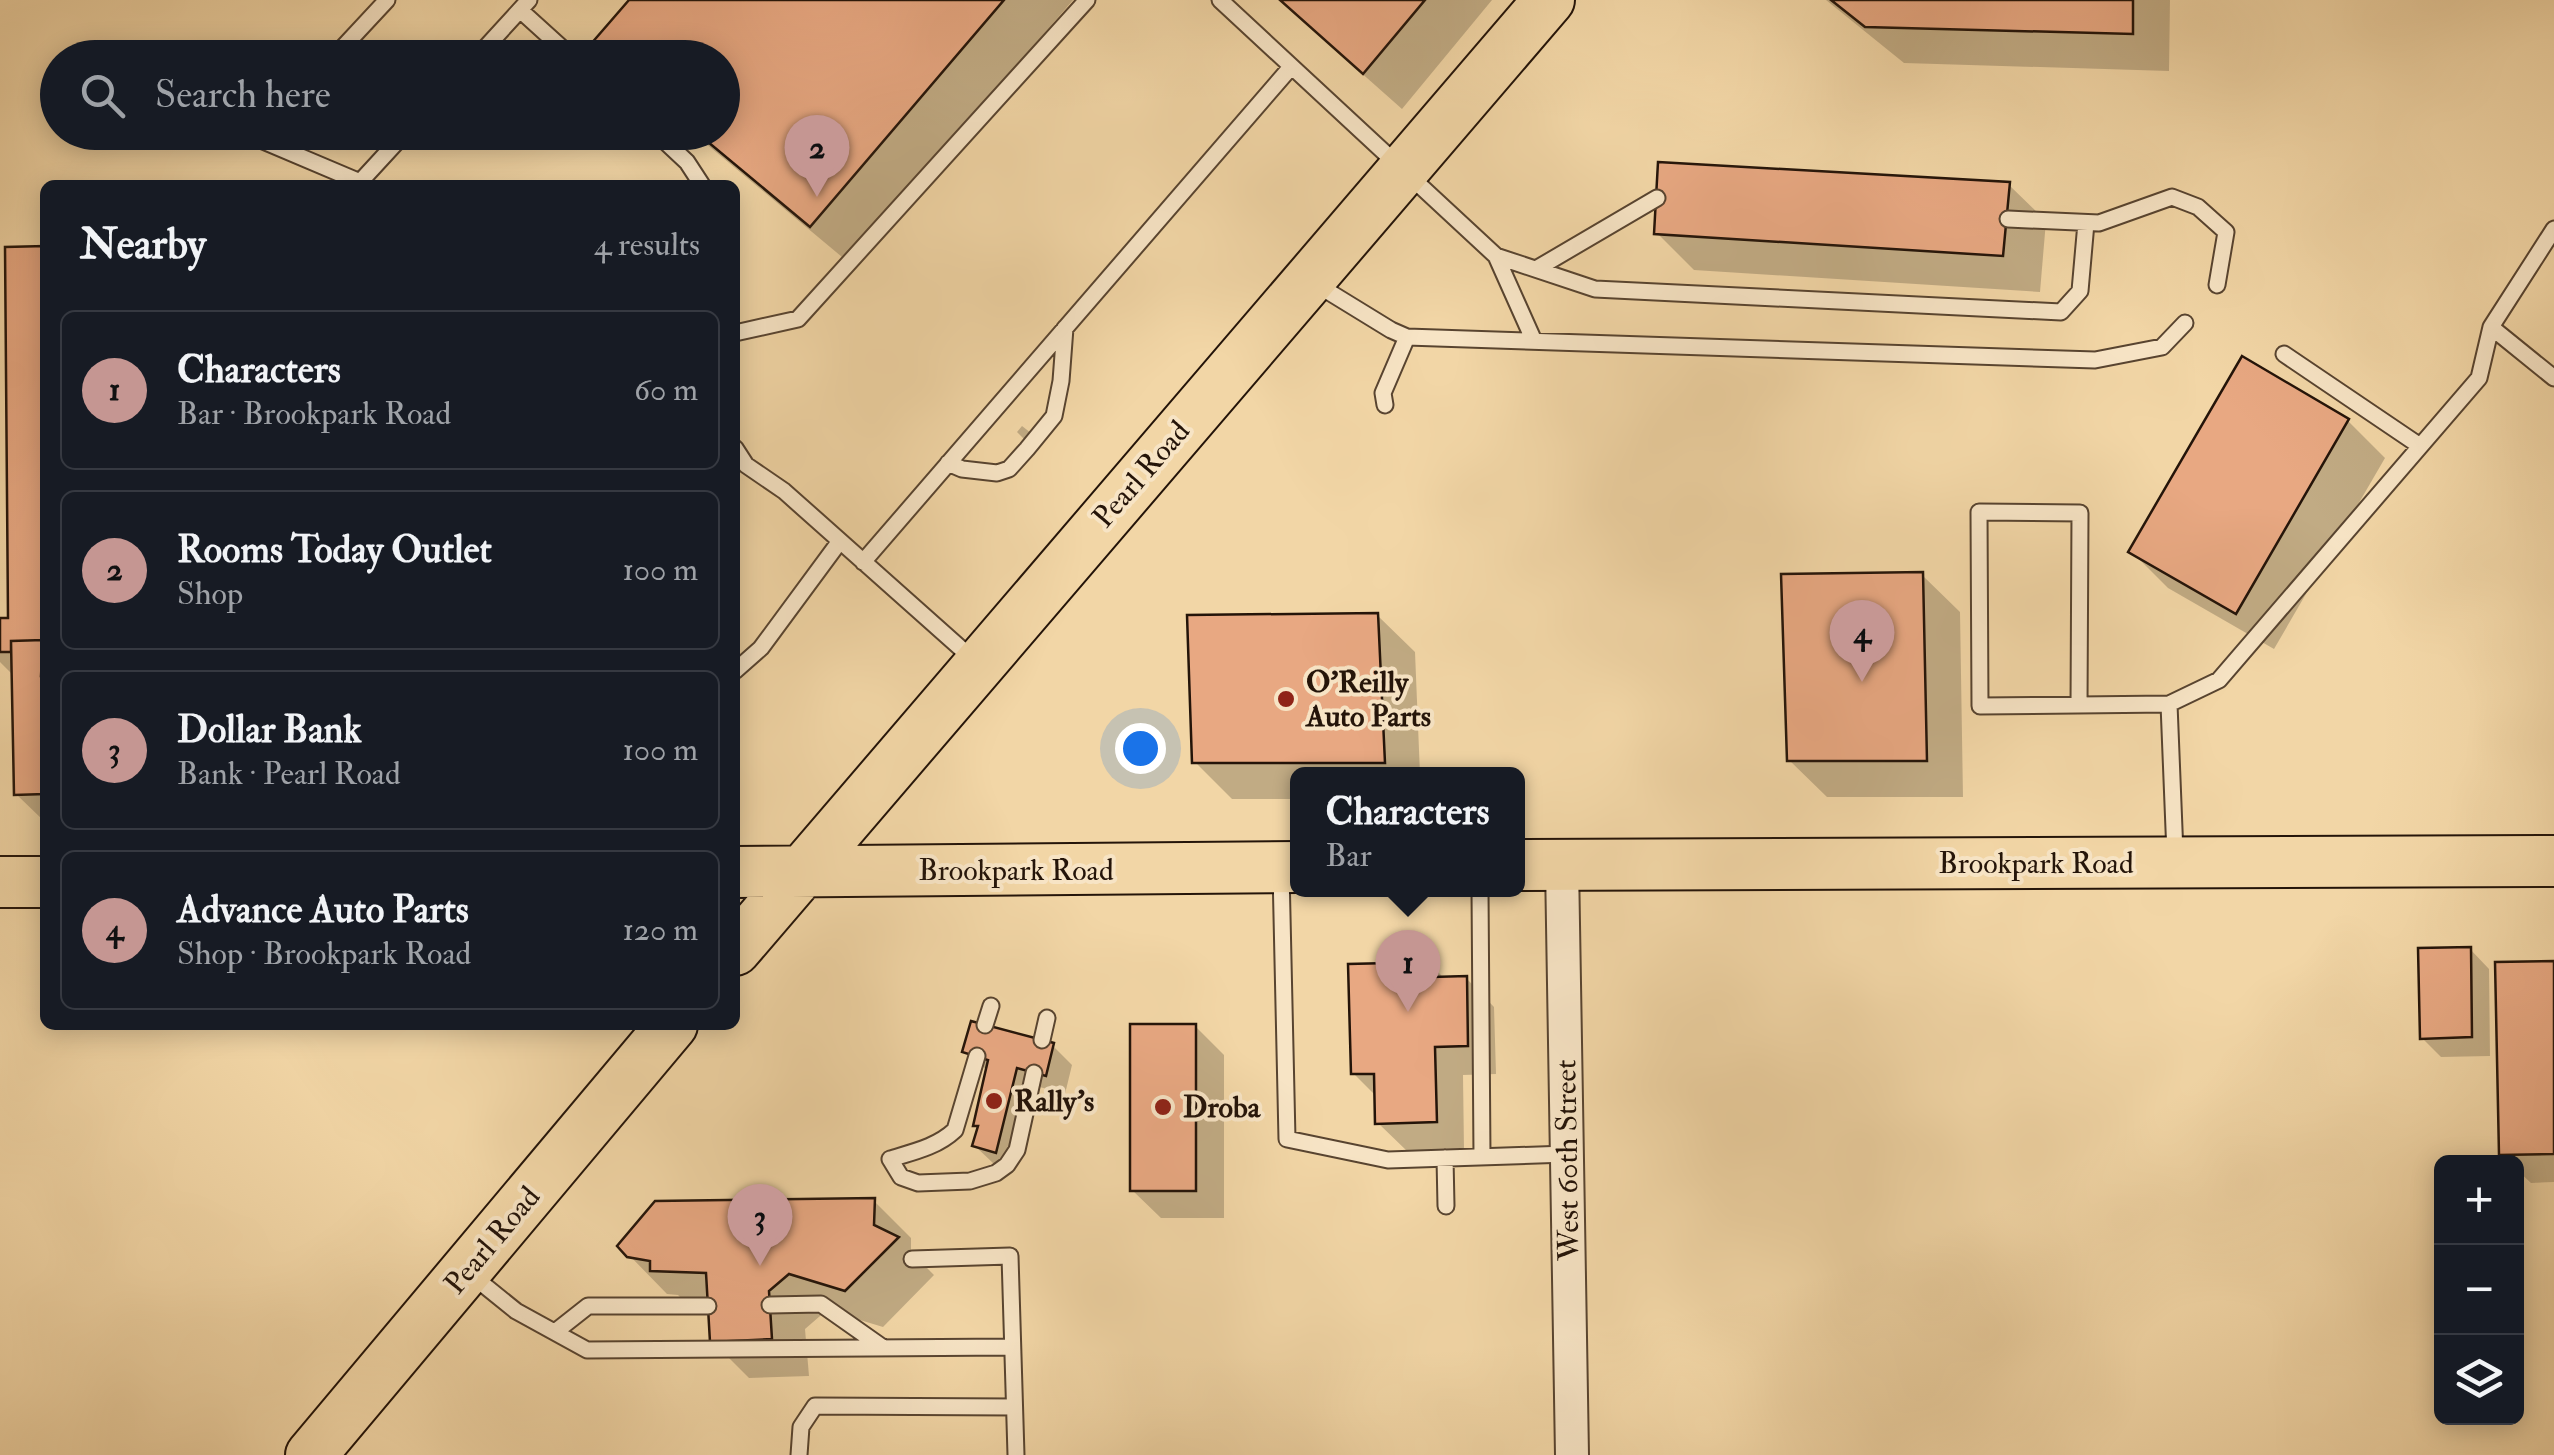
<!DOCTYPE html>
<meta charset="utf-8">
<style>
body{margin:0;font-family:"IM FELL Double Pica",serif;background:#242831;color:#f1f3f6}
.controls{position:absolute;right:30px;bottom:30px;display:grid;overflow:hidden;border-radius:15px;box-shadow:0 5px 25px #0003}
.controls button{width:90px;height:90px;display:grid;place-items:center;padding:0;border:0;border-bottom:2px solid #363941;background:#171b24;color:#f1f3f6;font:50px sans-serif}
.you{position:absolute;left:1140px;top:748px;width:35px;height:35px;margin:-25px;border:8px solid #fff;border-radius:50%;background:#1a73e8;box-shadow:0 0 0 15px #1a73e833}
.badge{display:grid;place-items:center;width:65px;height:65px;border-radius:50%;background:#c59692;color:#111;font-size:32px;font-weight:700}
.pin{position:absolute;translate:-50% -82px;filter:drop-shadow(0 2px 5px #0008)}
.pin::after{content:'';position:absolute;top:52px;width:35px;height:30px;background:inherit;clip-path:polygon(0 0,100% 0,50% 100%)}
.popup{position:absolute;left:1290px;top:767px;width:235px;height:130px;box-sizing:border-box;display:grid;place-content:center;border-radius:15px;background:#171b24;filter:drop-shadow(0 2px 8px #0005);font-size:32px;white-space:nowrap;color:#9ea1a6}
.popup b{font-size:38px;color:#f1f3f6}
.popup::after{content:'';position:absolute;left:50%;top:100%;margin-left:-20px;border:20px solid transparent;border-top-color:#171b24}
.list{margin:0;padding:0;list-style:none}
h2{display:flex;justify-content:space-between;align-items:center;height:130px;margin:0;padding:0 40px;font-size:42px}
h2 small{font-size:32px;font-weight:400;color:#9ea1a6}
.list li{display:grid;grid-template-columns:65px 1fr auto;gap:30px;align-items:center;box-sizing:border-box;height:160px;margin:0 20px 20px;padding:0 20px;border:2px solid #363941;border-radius:15px}
.list b{display:block;font-size:38px;white-space:nowrap}
.list p{margin:0;font-size:32px;white-space:nowrap;color:#9ea1a6}
.list em{font-size:32px;font-style:normal;color:#9ea1a6}
.icon{flex:none;width:55px;height:55px;fill:none;stroke:currentColor;stroke-width:2;stroke-linecap:round;stroke-linejoin:round}
.map{position:relative;flex:none;width:2554px;height:1455px;overflow:hidden}
.search{position:absolute;background:#171b24;box-shadow:0 5px 25px #0003;left:40px;top:40px;width:700px;height:110px;display:flex;align-items:center;gap:25px;box-sizing:border-box;padding:0 35px;border-radius:55px;color:#9ea1a6;font-size:38px}
.panel{position:absolute;background:#171b24;box-shadow:0 5px 25px #0003;left:40px;top:180px;width:700px;height:850px;border-radius:15px}
.map>svg:first-child{display:block}
.shadow{fill:#0003}
.building{fill:#e8a882;stroke:#241409;stroke-width:2.5}
.lines{fill:none;stroke-linecap:round;stroke-linejoin:round}
.lane-casing{stroke:#584430;stroke-width:19}
.street-casing{stroke:#584430;stroke-width:36}
.primary-casing{stroke:#241409;stroke-width:54}
.lane{stroke:#f7e4c5;stroke-width:15}
.street{stroke:#f7e4c5;stroke-width:32}
.primary{stroke:#f2d6a6;stroke-width:50}
.poi-dot{fill:#8f2418;stroke:#f7e4c5;stroke-width:4}
.labels{text-anchor:middle;stroke-width:8;stroke-linejoin:round;paint-order:stroke}
.street-label{font-size:30px;fill:#241409;stroke:#f7e4c5}
.poi-label{font-size:30px;font-weight:bold;fill:#241409;stroke:#f7e4c5;text-anchor:start}
</style>
<div class="map">
<svg width="2554" height="1455" viewBox="0 0 2554 1455">
<rect width="100%" height="100%" fill="#f2d6a6"/>
<filter id="stains"><feTurbulence type="fractalNoise" baseFrequency=".002" numOctaves="4"/><feColorMatrix values="0 0 0 0 .2 0 0 0 0 .09 0 0 0 0 .02 0 0 0 .5 -.17"/></filter>
<radialGradient id="worn" r=".72"><stop offset=".6" stop-color="#630" stop-opacity="0"/><stop offset="1" stop-color="#630" stop-opacity=".3"/></radialGradient>
<!-- shadow -->
<path class="shadow" d="M632,0H1073L848,262L692,132H722V58Z
M1279,0H1492L1402,109Z
M1826,0H2170L2169,71L1904,63Z
M2008,184L2046,221L2040,292L1694,270L1657,233Z
M45,249V822L16,794L14,676L0,662V620L11,621Z
M2348,421L2385,458L2274,649L2168,588L2131,551Z
M1022,426L1031,433L1026,441L1017,432Z
M1922,575L1960,612L1963,797H1827L1789,760Z
M1377,615L1415,652L1420,774H1298V799H1232L1194,761Z
M2470,949L2489,969L2490,1056L2441,1057L2422,1038Z
M2554,963V1182L2531,1183L2516,1169V1162H2510L2502,1154Z
M1430,964L1445,979L1466,978L1494,1007L1496,1074L1463,1075L1464,1150L1407,1151L1378,1123L1377,1097L1353,1073Z
M1195,1026L1224,1055V1218H1161L1132,1190Z
M1053,1046L1072,1065L1065,1094L1036,1086L1015,1171L994,1164L974,1145L979,1129L975,1125L988,1071L965,1051Z
M874,1201L911,1238V1252L934,1275L883,1327L827,1310L805,1329L809,1376L749,1378L712,1341L710,1308L690,1307L678,1295L667,1294L629,1255Z"/>
<!-- building -->
<path class="building" d="M629,0H1004L810,227L696,132H722V58H606L590,45Z
M1280,0H1425L1363,74Z
M1831,0H2133V34L1865,27Z
M1658,162L2010,182L2003,256L1654,234Z
M45,246V676H41L43,640L11,641V652H0V618H8L5,247Z
M2242,356L2349,419L2236,614L2128,552Z
M1923,572L1927,761H1787L1781,574Z
M1378,613L1385,763H1192L1187,615Z
M43,640L41,676H45V794L14,795L11,641Z
M2471,947L2472,1037L2420,1039L2418,948Z
M2554,961V1154L2499,1155L2495,962Z
M1432,962V977L1467,976L1468,1046L1435,1047L1437,1122L1375,1124L1374,1074H1351L1348,964Z
M971,1021L1054,1043L1046,1076L1017,1068L996,1153L972,1146L978,1126H973L988,1060L962,1052Z
M1130,1024H1196V1191H1130Z
M875,1198L874,1225L899,1237L845,1291L789,1274L769,1291L772,1339L710,1342L706,1273L650,1271V1261L627,1257L617,1246L655,1201Z"/>
<g class="lines">
<!-- lane casing -->
<g class="lane-casing">
<path id="lane" d="M1220,0L1496,256
M520,10L573,58
M333,58L387,0
M476,58L529,0
M261,132L256,138L360,182L406,132
M655,132L687,162L702,185
M2008,219L2099,223L2172,197L2198,207L2226,232L2217,285
M1536,269L1657,198
M1316,284L1391,330L1407,337L2095,360L2162,347L2185,323
M2491,327L2554,378
M735,333L798,319L1087,0
M1534,341L1496,256L1595,289L2061,312L2080,291L2086,223
M2284,354L2420,446
M1385,405L1383,393L1407,337
M735,448L746,465L784,491L975,661
M948,463L962,469L997,473L1009,469L1027,449L1054,416L1061,381L1065,328
M863,562L1291,67
M735,671L761,648L840,541
M2079,705L2080,513L1979,512L1980,706L2169,704
M2175,854L2169,704L2219,680L2479,378L2491,327L2554,229
M1281,871L1287,1139L1388,1160L1567,1154
M1480,890L1482,1156
M985,1025L991,1006
M1042,1040L1047,1018
M977,1056L955,1130C937,1147 913,1152 890,1159L901,1177L918,1183L970,1181L996,1173L1007,1165L1017,1150L1034,1073
M1445,1158L1446,1206
M912,1259L1010,1256L1016,1455
M469,1273L516,1311L587,1350L1012,1347
M770,1305L821,1304L882,1347
M555,1332L588,1306H708
M799,1455L801,1427L815,1406L1014,1407"/>
</g>
<!-- street casing -->
<g class="street-casing">
<path id="street" d="M1562,865L1572,1455"/>
</g>
<!-- primary casing -->
<g class="primary-casing">
<path id="primary" d="M1518,865L2554,861
M735,872L1298,867
M0,882H45
M735,950L1549,0
M311,1455L672,1025"/>
</g>
<!-- lane -->
<use href="#lane" class="lane"/>
<!-- street -->
<use href="#street" class="street"/>
<!-- primary -->
<use href="#primary" class="primary"/>
</g>
<!-- markers -->
<g class="poi-dot">
<circle cx="1286" cy="699" r="10"/>
<circle cx="994" cy="1101" r="10"/>
<circle cx="1163" cy="1107" r="10"/>
</g>
<g class="labels">
<!-- street labels -->
<g class="street-label">
<text transform="translate(1141 474) rotate(-49)" y="10">Pearl Road</text>
<text x="2036" y="873">Brookpark Road</text>
<text x="1016" y="880">Brookpark Road</text>
<text transform="translate(1567 1160) rotate(-91)" y="10">West 60th Street</text>
<text transform="translate(492 1240) rotate(-50)" y="10">Pearl Road</text>
</g>
<!-- poi labels -->
<g class="poi-label">
<text x="1306" y="692">O'Reilly<tspan x="1306" dy="34">Auto Parts</tspan></text>
<text x="1014" y="1111">Rally's</text>
<text x="1183" y="1117">Droba</text>
</g>
</g>
<rect width="100%" height="100%" filter="url(#stains)"/>
<rect width="100%" height="100%" fill="url(#worn)"/>
</svg>
<div class="controls">
<button>+</button>
<button>−</button>
<button><svg class="icon" aria-label="layers" viewBox="0 0 24 24"><path d="M12 4l9 5-9 5-9-5zM3 14l9 5 9-5"/></svg></button>
</div>
<div class="you"></div>
<div class="pin badge" style="left:1408px;top:1012px">1</div>
<div class="popup"><b>Characters</b>Bar</div>
<div class="pin badge" style="left:817px;top:197px">2</div>
<div class="pin badge" style="left:760px;top:1266px">3</div>
<div class="pin badge" style="left:1862px;top:682px">4</div>
<div class="search"><svg class="icon" aria-label="search" viewBox="0 0 24 24"><circle cx="10" cy="10" r="6"/><path d="M15 15l6 6"/></svg>Search here</div>
<section class="panel">
<h2>Nearby<small>4 results</small></h2>
<ul class="list">
<li><span class="badge">1</span><div><b>Characters</b><p>Bar · Brookpark Road</p></div><em>60 m</em></li>
<li><span class="badge">2</span><div><b>Rooms Today Outlet</b><p>Shop</p></div><em>100 m</em></li>
<li><span class="badge">3</span><div><b>Dollar Bank</b><p>Bank · Pearl Road</p></div><em>100 m</em></li>
<li><span class="badge">4</span><div><b>Advance Auto Parts</b><p>Shop · Brookpark Road</p></div><em>120 m</em></li>
</ul>
</section>
</div>
